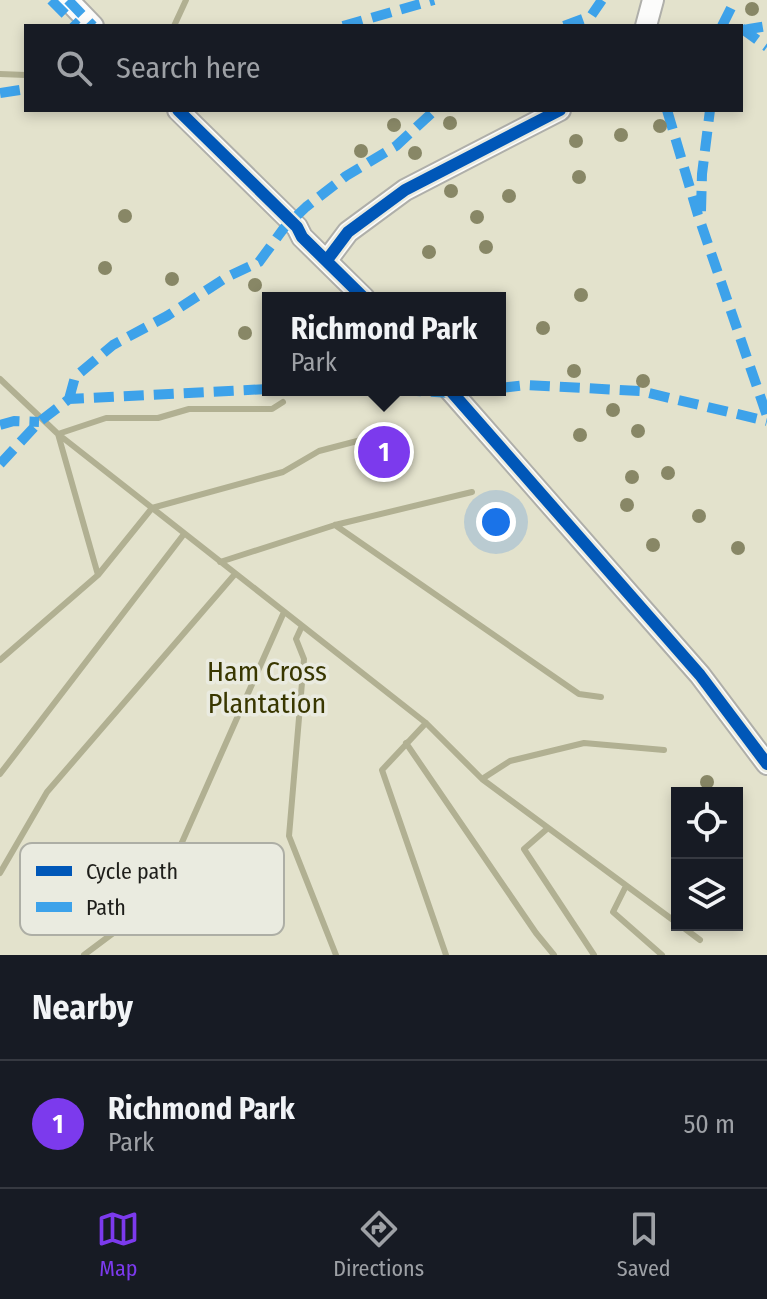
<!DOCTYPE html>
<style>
body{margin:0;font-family:"Fira Sans Condensed",sans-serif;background:#242831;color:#f1f3f6}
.controls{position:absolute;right:24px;bottom:24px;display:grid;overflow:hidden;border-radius:0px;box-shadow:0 4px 12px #0003}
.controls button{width:72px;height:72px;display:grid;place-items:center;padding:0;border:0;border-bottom:2px solid #363941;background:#171b24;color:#f1f3f6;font:40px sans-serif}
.you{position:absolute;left:496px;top:522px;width:28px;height:28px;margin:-20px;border:6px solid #fff;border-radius:50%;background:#1a73e8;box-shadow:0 0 0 12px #1a73e833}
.badge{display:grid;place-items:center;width:52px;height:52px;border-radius:50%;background:#7c3aed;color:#fff;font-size:26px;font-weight:700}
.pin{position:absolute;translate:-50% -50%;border:4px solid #fff;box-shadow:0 2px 8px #0006}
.popup{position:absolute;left:262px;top:292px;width:244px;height:104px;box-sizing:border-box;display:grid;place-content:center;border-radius:0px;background:#171b24;filter:drop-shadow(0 2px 6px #0005);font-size:26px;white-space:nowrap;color:#9ea1a6}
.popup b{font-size:30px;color:#f1f3f6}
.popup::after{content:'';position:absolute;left:50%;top:100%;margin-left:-16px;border:16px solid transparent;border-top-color:#171b24}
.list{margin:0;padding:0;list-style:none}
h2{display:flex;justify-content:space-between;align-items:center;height:104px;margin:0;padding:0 32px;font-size:34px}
h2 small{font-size:26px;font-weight:400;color:#9ea1a6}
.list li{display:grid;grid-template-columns:52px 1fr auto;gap:24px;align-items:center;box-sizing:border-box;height:128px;padding:0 32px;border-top:2px solid #363941}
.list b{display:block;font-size:30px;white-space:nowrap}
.list p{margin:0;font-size:26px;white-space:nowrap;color:#9ea1a6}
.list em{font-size:26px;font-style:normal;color:#9ea1a6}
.icon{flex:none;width:44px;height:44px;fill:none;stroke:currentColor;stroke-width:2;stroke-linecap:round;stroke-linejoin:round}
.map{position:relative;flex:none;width:767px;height:955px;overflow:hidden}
.search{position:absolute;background:#171b24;box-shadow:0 4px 12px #0003;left:24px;right:24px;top:24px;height:88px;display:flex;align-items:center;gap:20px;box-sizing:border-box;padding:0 28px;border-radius:0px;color:#9ea1a6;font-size:30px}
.sheet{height:232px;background:#171b24}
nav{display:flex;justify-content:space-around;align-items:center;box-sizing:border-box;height:112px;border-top:2px solid #363941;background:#171b24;font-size:22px;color:#9ea1a6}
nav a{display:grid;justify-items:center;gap:4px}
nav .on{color:#7c3aed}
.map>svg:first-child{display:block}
.green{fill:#e3e2cc;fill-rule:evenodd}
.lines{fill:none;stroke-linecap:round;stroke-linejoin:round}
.stream{stroke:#b1b092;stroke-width:6}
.minor-casing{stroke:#afafaa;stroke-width:24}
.minor{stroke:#fcfcfb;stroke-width:20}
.quiet{stroke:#3da2ea;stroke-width:10;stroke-dasharray:20 10;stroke-linecap:butt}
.cycleway-casing{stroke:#eaebe0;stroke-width:17}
.cycleway{stroke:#0057b8;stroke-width:12}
.tree{fill:#888766}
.labels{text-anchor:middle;stroke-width:7;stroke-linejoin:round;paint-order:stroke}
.park-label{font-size:28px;fill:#393700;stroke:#eaebe0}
.key{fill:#eaebe0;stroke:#adaea5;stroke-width:2}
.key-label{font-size:22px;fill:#1e1e1a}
</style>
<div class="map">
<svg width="767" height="955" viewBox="0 0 767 955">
<rect width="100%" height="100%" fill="#e8e8e3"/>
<!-- green -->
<path class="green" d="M0,0H767V955H0ZM26,26H741V110H26ZM268,298H500V390H268ZM677,793H737V925H677Z"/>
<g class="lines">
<!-- stream -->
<path class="stream" d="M174,26L186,0
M0,74L26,75
M0,379L58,434L426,723L482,779L677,923
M335,525L579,694L601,697
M220,562L335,525L472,492
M98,575L58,434L106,418H158L189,409H272L283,402
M302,626L296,639L304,659L289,836L336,955
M0,660L98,575L152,508L283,472L319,451L384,434
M426,723L382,770L446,955
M406,743L536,933L554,955
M0,774L184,534
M482,779L510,761L584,743L664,750
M548,828L524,849L594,955
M0,873L47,792L235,574
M626,886L613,912L662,955
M680,925L700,940
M84,955L156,901L284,612"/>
<!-- minor casing -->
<g class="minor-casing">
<path id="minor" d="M68,0L93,26
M646,26L653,0
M178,110L297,227L302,237L364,298
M327,260L348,232L405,190L560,110
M450,390L700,675L767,764"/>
</g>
<!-- minor -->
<use href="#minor" class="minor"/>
<!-- quiet -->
<path class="quiet" d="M51,0L77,26
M68,0L93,26
M343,26L434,0
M564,26L591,16L602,0
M722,26L735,0
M741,28L767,47
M743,30L767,26
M0,93L26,89
M667,110L698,215L767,416
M701,211L702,174L710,110
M500,388L527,385L640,391L767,421
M401,390L452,393L479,390
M69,399L75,377L113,345L167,316L227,277L259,262L284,228L306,207L346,176L396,146L435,110
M0,425L14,421L39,422
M0,464L39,422L69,399L268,389"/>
<!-- cycleway casing -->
<g class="cycleway-casing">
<path id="cycleway" d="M178,110L297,227L302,237L364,298
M327,260L348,232L405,190L560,110
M450,390L700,675L767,764"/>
</g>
<!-- cycleway -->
<use href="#cycleway" class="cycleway"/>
</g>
<!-- trees -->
<g class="tree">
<circle cx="752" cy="9" r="7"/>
<circle cx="450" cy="123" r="7"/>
<circle cx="394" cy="125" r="7"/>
<circle cx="660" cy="126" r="7"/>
<circle cx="621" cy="135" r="7"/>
<circle cx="576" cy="141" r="7"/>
<circle cx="361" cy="151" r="7"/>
<circle cx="415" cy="153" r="7"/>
<circle cx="579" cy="177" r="7"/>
<circle cx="451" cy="191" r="7"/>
<circle cx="509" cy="196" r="7"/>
<circle cx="125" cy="216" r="7"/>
<circle cx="477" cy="217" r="7"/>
<circle cx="486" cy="247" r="7"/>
<circle cx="429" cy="252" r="7"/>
<circle cx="105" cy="268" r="7"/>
<circle cx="172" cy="279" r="7"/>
<circle cx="255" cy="285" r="7"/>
<circle cx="581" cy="295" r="7"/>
<circle cx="543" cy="328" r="7"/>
<circle cx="245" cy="333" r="7"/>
<circle cx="574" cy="371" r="7"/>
<circle cx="643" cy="381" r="7"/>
<circle cx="613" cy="410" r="7"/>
<circle cx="638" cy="431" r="7"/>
<circle cx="580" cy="435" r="7"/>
<circle cx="668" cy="473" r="7"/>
<circle cx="632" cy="477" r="7"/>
<circle cx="627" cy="505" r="7"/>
<circle cx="699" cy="516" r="7"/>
<circle cx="653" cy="545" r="7"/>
<circle cx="738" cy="548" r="7"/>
<circle cx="707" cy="782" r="7"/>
</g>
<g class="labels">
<!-- park labels -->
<g class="park-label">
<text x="267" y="681">Ham Cross<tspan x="267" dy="32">Plantation</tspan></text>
</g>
</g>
<!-- legend -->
<rect x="20" y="843" width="264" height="92" rx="12" class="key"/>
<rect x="36" y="866" width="36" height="10" fill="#0057b8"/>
<rect x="36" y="902" width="36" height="10" fill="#3da2ea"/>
<g class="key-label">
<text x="86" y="879">Cycle path</text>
<text x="86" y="915">Path</text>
</g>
</svg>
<div class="controls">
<button><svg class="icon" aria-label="locate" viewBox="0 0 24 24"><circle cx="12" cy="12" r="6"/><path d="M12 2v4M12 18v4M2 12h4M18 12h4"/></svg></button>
<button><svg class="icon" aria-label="layers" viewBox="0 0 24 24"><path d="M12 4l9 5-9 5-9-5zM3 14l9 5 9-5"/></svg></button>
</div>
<div class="you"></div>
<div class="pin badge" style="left:384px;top:452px">1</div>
<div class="popup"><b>Richmond Park</b>Park</div>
<div class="search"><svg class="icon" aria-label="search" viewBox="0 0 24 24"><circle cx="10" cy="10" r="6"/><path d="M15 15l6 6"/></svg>Search here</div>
</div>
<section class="sheet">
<h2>Nearby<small></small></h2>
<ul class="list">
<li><span class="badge">1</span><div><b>Richmond Park</b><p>Park</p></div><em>50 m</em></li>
</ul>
</section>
<nav>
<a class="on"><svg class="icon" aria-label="map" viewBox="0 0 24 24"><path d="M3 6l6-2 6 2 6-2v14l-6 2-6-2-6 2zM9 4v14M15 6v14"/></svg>Map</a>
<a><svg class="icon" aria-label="directions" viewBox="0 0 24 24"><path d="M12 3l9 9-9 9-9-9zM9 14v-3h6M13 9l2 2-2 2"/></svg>Directions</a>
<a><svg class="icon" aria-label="saved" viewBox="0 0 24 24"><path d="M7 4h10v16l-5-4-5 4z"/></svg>Saved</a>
</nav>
